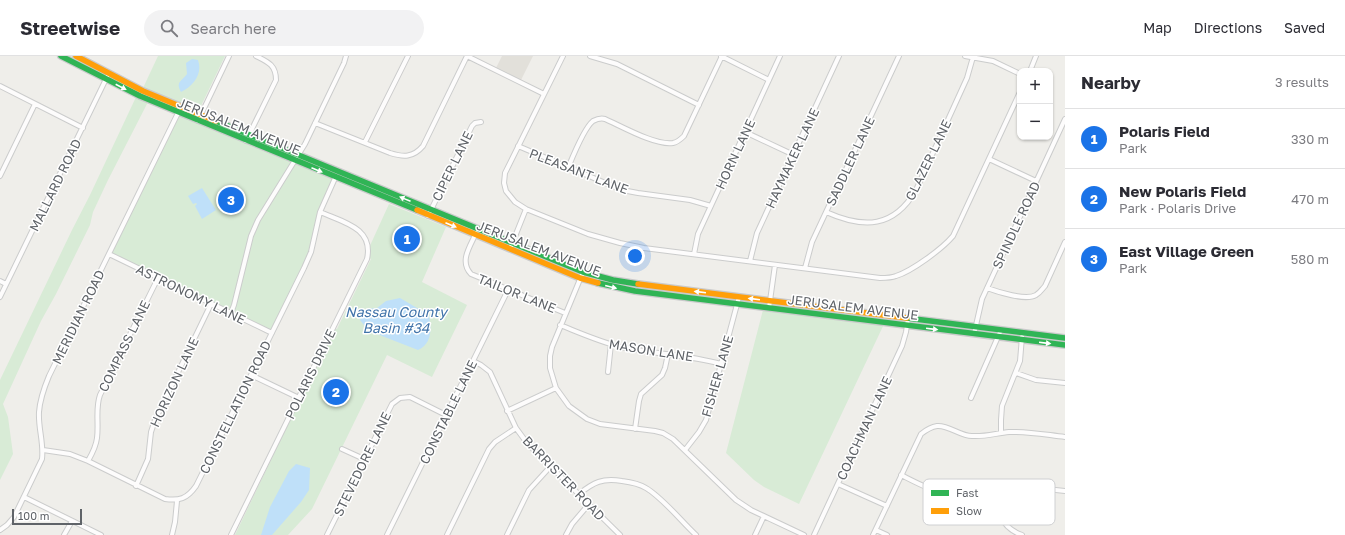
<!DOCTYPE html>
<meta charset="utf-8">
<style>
body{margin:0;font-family:"Golos Text",sans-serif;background:#f2f2f3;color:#2b2b33}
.controls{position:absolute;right:12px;top:12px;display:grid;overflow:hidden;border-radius:8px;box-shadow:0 1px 3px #0004}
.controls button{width:36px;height:36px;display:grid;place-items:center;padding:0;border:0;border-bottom:1px solid #e1e1e2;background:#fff;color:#2b2b33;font:20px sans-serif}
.scale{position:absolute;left:12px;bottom:10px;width:70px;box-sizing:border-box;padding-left:4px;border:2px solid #5f6368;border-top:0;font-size:11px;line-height:14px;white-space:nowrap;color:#5f6368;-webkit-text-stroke:3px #fff;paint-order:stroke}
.you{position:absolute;left:635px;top:200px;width:14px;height:14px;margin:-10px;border:3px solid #fff;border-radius:50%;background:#1a73e8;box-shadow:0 0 0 6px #1a73e833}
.badge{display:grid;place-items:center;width:26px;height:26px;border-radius:50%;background:#1a73e8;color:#fff;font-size:13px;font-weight:700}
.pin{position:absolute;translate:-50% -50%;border:2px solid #fff;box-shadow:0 1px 4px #0006}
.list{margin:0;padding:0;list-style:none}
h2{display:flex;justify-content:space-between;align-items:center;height:52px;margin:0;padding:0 16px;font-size:17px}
h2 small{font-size:13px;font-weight:400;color:#7c7c81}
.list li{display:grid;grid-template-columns:26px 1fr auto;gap:12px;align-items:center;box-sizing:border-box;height:60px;padding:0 16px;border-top:1px solid #e1e1e2}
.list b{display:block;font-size:15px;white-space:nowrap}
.list p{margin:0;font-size:13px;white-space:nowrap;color:#7c7c81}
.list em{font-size:13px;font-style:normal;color:#7c7c81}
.icon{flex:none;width:22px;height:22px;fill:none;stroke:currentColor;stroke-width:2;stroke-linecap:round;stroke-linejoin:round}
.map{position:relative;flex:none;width:1065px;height:479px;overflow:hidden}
header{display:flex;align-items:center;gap:24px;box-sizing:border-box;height:56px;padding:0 20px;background:#fff;border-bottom:1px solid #e1e1e2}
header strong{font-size:19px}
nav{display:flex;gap:22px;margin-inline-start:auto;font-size:14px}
.search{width:280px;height:36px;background:#f2f2f3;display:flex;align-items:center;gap:10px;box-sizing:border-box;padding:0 14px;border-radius:22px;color:#7c7c81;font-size:15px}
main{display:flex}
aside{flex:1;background:#fff}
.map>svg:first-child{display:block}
.education{fill:#e2e0da}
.green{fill:#d8ebd6}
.water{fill:#bfe0f9}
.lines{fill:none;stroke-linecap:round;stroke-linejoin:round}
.street-casing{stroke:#cbcccc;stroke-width:6}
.fast-casing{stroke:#cacacb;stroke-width:8}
.slow-casing{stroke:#cacacb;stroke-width:8}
.street{stroke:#fdfcfc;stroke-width:4}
.fast{stroke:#30b455;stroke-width:5.5}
.slow{stroke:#ff9f0a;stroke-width:5.5}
.oneway{fill:#fff}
.labels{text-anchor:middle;stroke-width:3;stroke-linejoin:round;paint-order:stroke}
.street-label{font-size:13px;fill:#5f6368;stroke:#fff}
.water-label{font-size:14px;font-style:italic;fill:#4174aa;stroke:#fff}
.key{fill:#fff;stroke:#cfd0d2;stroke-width:1}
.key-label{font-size:11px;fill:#5f6368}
</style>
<header>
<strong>Streetwise</strong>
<div class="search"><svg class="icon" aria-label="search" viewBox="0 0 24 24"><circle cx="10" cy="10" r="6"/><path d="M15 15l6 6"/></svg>Search here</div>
<nav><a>Map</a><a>Directions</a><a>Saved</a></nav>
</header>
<main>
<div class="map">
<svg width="1065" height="479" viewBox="0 0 1065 479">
<rect width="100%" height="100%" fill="#efeeea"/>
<!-- education -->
<path class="education" d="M502,0H533L520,26L495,14Z"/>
<!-- green -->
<path class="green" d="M158,0H225L199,54L143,32Z
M136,41L148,46L108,124L93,156L90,169L56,238L41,265L3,348L8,361L13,398L0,424V324L72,174L90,139Z
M180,54L336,119L315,168L310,196L271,277L110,198Z
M389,148L446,171L422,226L467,249L432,321L387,299L312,453L288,479H235L334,272L337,273L371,203L367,201L368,194Z
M764,250L885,266L799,448L764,431L754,424L726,397Z"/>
<!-- water -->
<path class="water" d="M192,3L198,4C203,18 193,30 181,36C175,26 182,25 187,18L186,7Z
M202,132L216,154L202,163L195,150L197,148L196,147L193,148L188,140Z
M400,242L429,259C431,272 433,287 418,294L382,280L367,273L360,264L366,253L377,252L386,245Z
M296,408L310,412L309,434L301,446L272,479H261L270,451L289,415Z"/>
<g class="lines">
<!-- street casing -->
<g class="street-casing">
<path id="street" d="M467,0L544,38
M563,0L505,117L504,127L506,135L515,146L526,153L588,178L620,187L644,192L880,222C885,222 891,222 896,220C912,215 942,193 953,180L1020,36
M590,0L617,8L699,49
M721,0L769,24
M965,0L993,5L1020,18
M1030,15L1036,0
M0,30L83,72
M198,65L229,0
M315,67L390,97C403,101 413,102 423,90L467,0
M745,76L794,99
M246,85L276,24C276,9 268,6 256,0
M365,86L408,0
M518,90L622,134L638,137L690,144L711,150
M989,103L1036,125
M568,112C573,100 584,72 593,65C597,63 601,62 605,63C621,70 656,90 673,87C678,86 681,83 684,80L722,0
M0,120L35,48
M826,156C864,173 894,172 916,134L967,22L973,1
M428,160L472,70L475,67L481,66
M476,177C470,191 459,205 471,218L565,257
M510,193L526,153
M109,198L272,277
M694,198L698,178L780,0
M750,205L757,177L839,0
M805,212L812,186L899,0
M583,216L552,291L550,300V312L556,332L569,350L587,363L600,368L655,375L663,377L673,383L736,444L751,454L804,479
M0,225L6,228
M987,232C998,236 1026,245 1036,239C1040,237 1042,233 1045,230L1065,186
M0,241L107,21
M769,252L775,209
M231,257L234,249L251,180L258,164L305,88L344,7L346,0
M560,269C580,277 600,286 621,291C654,298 688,299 721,308
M974,278L982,243L1065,63
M473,305L481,309L490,316L516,372L527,387L620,479
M608,316L611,288
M1016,317L1036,324L1065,327
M251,319L299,342
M971,342L1001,274
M507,355L556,332
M635,373L639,345L641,338L662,319L665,312L668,298
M1001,377V364L1002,350L1020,305L1022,281
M342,393L364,403
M43,394L70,398L88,405L165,443C179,445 187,443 196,430L304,212L311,196L320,156L336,120
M685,394L699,376L706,364L739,241
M88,405C92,398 96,391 97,382C99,367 95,353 100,339L158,222
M901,419C917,427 933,436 951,438L1019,430L1065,435
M838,428L887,450
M136,430L148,403L151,376L155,364L211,248
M996,432C998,454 999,471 1022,479
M579,438C594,426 602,422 622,425C630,426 638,427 646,432C663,442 681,465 696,479
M24,441L101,479
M0,474L7,469L14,461L42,403C44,387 38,372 39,356C40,343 44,332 49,320L179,55
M876,474L887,479
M64,479L72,465
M172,479L175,466L177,445
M231,479L367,203C374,172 343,166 320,156
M327,479L392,348L400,342L410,341L446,359
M387,479L508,234
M447,479L489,393L495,386L516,372
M507,479L529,434L550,411
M566,479L572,468L589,448
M755,479L764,460
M814,479L902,290L906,276L908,262
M873,479L921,378C926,374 930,371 937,370C949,369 960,380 972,380C985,381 997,377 1009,376C1028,375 1047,379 1065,381"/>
</g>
<!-- fast casing -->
<g class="fast-casing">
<path id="fast" d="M61,0L140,40L417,154
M216,65L583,216L613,224L638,228
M598,227L635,235L1065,289
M907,262L1065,282"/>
</g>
<!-- slow casing -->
<g class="slow-casing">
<path id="slow" d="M76,0L143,35L216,65
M417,154L580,222L598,227
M638,228L907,262"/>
</g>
<!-- street -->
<use href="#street" class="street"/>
<!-- fast -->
<use href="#fast" class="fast"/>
<!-- slow -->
<use href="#slow" class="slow"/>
</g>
<!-- one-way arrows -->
<defs><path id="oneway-solid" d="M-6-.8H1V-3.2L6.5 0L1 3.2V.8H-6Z"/></defs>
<g class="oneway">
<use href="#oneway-solid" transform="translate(121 31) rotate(27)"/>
<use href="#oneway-solid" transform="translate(317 114) rotate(23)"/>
<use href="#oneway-solid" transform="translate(405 143) rotate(-158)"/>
<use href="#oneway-solid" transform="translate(451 169) rotate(23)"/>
<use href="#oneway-solid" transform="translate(611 231) rotate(14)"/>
<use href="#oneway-solid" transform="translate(700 236) rotate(-173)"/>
<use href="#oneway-solid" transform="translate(754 243) rotate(-173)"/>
<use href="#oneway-solid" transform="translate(932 273) rotate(7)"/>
<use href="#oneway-solid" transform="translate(1045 287) rotate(7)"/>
</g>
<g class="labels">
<!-- street labels -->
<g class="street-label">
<text transform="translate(239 70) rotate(22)" y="5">JERUSALEM AVENUE</text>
<text transform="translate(735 98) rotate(-65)" y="5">HORN LANE</text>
<text transform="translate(792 102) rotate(-65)" y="5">HAYMAKER LANE</text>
<text transform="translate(928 104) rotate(-64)" y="5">GLAZER LANE</text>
<text transform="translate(850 105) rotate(-65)" y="5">SADDLER LANE</text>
<text transform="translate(452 110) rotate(-64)" y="5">CIPER LANE</text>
<text transform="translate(579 115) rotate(21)" y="5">PLEASANT LANE</text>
<text transform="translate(55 129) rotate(-64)" y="5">MALLARD ROAD</text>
<text transform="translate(1016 169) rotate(-65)" y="5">SPINDLE ROAD</text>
<text transform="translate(539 192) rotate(21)" y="5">JERUSALEM AVENUE</text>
<text transform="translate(517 237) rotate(22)" y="5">TAILOR LANE</text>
<text transform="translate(191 238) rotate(26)" y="5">ASTRONOMY LANE</text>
<text transform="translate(853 251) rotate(7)" y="5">JERUSALEM AVENUE</text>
<text transform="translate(78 261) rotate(-64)" y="5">MERIDIAN ROAD</text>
<text transform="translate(124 290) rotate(-64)" y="5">COMPASS LANE</text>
<text transform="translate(651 294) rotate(9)" y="5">MASON LANE</text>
<text transform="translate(310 318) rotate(-64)" y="5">POLARIS DRIVE</text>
<text transform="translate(717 320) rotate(-74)" y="5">FISHER LANE</text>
<text transform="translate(174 326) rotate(-65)" y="5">HORIZON LANE</text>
<text transform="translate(235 351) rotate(-64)" y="5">CONSTELLATION ROAD</text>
<text transform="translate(448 356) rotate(-64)" y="5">CONSTABLE LANE</text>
<text transform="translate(864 372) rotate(-65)" y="5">COACHMAN LANE</text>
<text transform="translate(362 408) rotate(-64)" y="5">STEVEDORE LANE</text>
<text transform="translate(564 422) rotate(46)" y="5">BARRISTER ROAD</text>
</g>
<!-- water labels -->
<g class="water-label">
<text x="396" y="261">Nassau County<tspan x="396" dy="16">Basin #34</tspan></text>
</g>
</g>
<!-- legend -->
<rect x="923" y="423" width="132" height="46" rx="6" class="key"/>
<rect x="931" y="434" width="18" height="6" fill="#30b455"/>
<rect x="931" y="452" width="18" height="6" fill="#ff9f0a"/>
<g class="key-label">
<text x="956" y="441">Fast</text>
<text x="956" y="459">Slow</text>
</g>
</svg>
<div class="controls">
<button>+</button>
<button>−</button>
</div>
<div class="scale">100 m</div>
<div class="you"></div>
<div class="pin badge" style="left:407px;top:183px">1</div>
<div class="pin badge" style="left:336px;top:336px">2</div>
<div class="pin badge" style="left:231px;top:144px">3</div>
</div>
<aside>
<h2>Nearby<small>3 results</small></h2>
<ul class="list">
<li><span class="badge">1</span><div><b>Polaris Field</b><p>Park</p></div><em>330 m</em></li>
<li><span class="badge">2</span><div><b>New Polaris Field</b><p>Park · Polaris Drive</p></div><em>470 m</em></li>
<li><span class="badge">3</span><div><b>East Village Green</b><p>Park</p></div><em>580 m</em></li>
</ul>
</aside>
</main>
